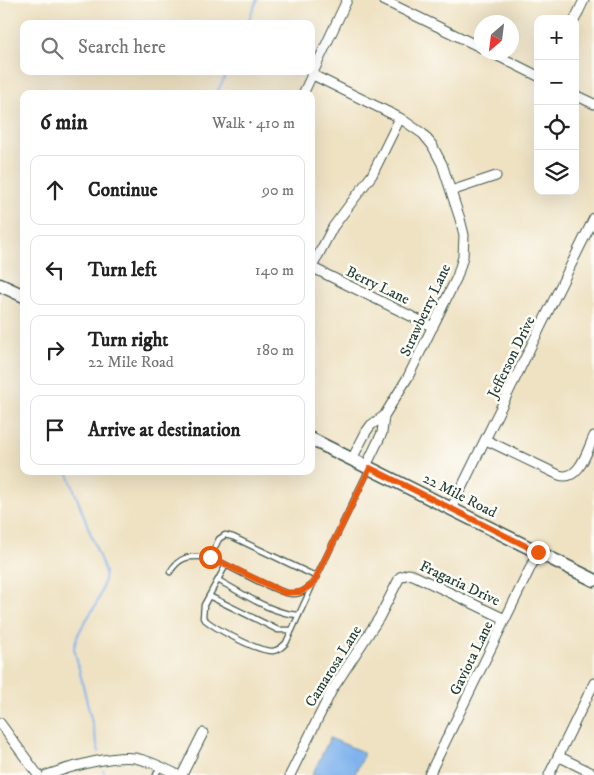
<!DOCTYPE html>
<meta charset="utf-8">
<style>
body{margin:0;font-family:"IM FELL DW Pica",serif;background:#f2f2f2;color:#222}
.controls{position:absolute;right:15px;top:15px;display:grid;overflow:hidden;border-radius:10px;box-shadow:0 5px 20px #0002}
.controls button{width:45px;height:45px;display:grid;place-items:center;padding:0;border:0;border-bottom:1px solid #e0e0e0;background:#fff;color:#222;font:25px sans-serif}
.compass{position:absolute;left:474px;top:15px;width:45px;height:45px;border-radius:50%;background:#fff;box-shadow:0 5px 20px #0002;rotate:208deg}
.stop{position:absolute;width:15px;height:15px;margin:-11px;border:4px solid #ea580c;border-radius:50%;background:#fff}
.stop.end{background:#ea580c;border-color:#fff;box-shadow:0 1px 5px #0008}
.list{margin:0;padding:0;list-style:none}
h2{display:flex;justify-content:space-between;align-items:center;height:65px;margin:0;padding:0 20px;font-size:21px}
h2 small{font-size:16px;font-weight:400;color:#767676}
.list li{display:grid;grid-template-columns:32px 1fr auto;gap:15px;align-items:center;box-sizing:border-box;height:70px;margin:0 10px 10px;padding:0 10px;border:1px solid #e0e0e0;border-radius:10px}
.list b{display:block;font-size:19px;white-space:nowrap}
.list p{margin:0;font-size:16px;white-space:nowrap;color:#767676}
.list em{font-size:16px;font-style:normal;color:#767676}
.icon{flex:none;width:28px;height:28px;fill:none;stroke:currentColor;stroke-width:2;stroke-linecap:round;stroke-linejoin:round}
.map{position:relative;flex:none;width:594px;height:775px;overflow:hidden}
.search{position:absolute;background:#fff;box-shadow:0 5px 20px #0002;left:20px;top:20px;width:295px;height:55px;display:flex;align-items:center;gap:12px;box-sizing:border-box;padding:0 18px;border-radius:10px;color:#767676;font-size:19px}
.panel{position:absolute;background:#fff;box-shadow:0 5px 20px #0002;left:20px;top:90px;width:295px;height:385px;border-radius:10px}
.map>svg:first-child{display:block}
.water{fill:#80b3ed;stroke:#507890}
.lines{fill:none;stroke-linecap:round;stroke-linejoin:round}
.stream{stroke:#80b3ed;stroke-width:2}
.lane-casing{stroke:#3e5649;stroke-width:7}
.street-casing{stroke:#3e5649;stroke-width:11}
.secondary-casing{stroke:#3e5649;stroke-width:15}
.lane{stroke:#fff;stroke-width:4.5}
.street{stroke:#fff;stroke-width:9}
.secondary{stroke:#fff;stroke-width:12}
.route{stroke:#ea580c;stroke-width:6}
.labels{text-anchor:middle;stroke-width:5;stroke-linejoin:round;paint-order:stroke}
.street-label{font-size:15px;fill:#1f3d34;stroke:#fdfcf7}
</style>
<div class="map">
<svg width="594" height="775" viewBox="0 0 594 775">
<rect width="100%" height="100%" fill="#fdfcf7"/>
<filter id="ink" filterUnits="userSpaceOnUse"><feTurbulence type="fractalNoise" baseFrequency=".02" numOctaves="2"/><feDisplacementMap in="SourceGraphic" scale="10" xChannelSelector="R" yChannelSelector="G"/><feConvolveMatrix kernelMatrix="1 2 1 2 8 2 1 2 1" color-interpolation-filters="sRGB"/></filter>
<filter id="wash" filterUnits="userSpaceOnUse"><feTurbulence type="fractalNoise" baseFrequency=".0096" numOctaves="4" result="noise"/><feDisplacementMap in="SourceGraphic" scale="20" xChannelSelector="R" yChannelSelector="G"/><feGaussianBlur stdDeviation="1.12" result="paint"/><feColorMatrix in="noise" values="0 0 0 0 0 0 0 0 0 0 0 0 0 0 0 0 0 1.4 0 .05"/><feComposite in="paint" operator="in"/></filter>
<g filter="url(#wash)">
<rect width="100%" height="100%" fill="#efe2c3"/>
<!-- water -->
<path class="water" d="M330,738L363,752V758L354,775H312Z"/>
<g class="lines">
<!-- stream -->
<path class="stream" d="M247,24L257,0
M216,94L228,71
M67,471L105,572C104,583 101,596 95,606C87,620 77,631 74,648L99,752
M103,770L105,775"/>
</g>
</g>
<g filter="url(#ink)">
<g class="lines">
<!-- lane casing -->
<g class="lane-casing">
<path id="lane" d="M210,557C225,564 279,594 292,594C305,594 313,585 318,574
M226,565L204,605L203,618C214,628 258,652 273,651C279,650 282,647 286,643L313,584
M170,572C181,554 191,557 210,557L219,539L225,535L233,537L313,575L318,574L369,469
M218,580C242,593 272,614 299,615
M209,596L278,630H292
M156,775L160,766"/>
</g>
<!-- street casing -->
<g class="street-casing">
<path id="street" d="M383,0L482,48
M575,19L584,0
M490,52L538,76
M311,74L400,118L423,134L432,145L442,164L460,219L464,235L463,257L457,277L408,377L384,416L371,425L366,432L352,459
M303,94L347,0
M575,95L594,104
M451,191L496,176
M311,267L433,327
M312,267L333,227L372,175L400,118
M486,440L559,475C579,482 587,451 594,436
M366,466L382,433L384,416
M451,509L594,218
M0,723L38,775
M558,756L594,774
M47,775C69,767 112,755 135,758C150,761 164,768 178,775
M182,775L203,733
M290,775L332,690L379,618L400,577L408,574L413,575L505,619
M429,775L538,552
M549,775L594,683"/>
</g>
<!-- secondary casing -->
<g class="secondary-casing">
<path id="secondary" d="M0,285L24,296
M311,439L594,580"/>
</g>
<!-- lane -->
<use href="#lane" class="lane"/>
<!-- street -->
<use href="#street" class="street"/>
<!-- secondary -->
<use href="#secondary" class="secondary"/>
</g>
</g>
<g class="lines" filter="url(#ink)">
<!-- route -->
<path class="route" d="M210,557L285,593L301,592L313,584L370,468L538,552"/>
</g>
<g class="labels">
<!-- street labels -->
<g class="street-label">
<text transform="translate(378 285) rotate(26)" y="5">Berry Lane</text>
<text transform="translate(425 310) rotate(-65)" y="5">Strawberry Lane</text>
<text transform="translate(511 357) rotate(-64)" y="5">Jefferson Drive</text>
<text transform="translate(460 495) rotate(27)" y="5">22 Mile Road</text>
<text transform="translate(460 583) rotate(25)" y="5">Fragaria Drive</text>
<text transform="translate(471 658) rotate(-64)" y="5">Gaviota Lane</text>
<text transform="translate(333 666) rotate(-58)" y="5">Camarosa Lane</text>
</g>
</g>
</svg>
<div class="controls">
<button>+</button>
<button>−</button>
<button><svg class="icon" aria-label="locate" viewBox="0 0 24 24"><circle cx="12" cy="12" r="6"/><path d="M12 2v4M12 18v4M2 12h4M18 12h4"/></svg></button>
<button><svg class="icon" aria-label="layers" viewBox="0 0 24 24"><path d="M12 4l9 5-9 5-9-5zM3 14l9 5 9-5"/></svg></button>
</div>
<svg class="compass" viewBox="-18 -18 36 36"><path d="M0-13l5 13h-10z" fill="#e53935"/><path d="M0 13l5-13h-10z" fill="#767676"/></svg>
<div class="stop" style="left:210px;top:557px"></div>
<div class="stop end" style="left:538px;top:552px"></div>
<div class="search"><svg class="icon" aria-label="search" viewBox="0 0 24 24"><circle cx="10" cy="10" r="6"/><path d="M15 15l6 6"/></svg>Search here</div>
<section class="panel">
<h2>6 min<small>Walk · 410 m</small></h2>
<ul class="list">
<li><svg class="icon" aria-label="ahead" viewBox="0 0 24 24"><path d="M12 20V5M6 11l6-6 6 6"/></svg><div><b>Continue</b></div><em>90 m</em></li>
<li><svg class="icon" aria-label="left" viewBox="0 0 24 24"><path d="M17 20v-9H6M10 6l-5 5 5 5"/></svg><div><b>Turn left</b></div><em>140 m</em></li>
<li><svg class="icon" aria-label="right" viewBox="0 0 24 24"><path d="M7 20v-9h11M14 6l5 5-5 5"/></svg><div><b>Turn right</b><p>22 Mile Road</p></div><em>180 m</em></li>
<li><svg class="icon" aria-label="arrive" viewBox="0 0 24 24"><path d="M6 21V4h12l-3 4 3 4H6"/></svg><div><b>Arrive at destination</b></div></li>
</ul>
</section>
</div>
